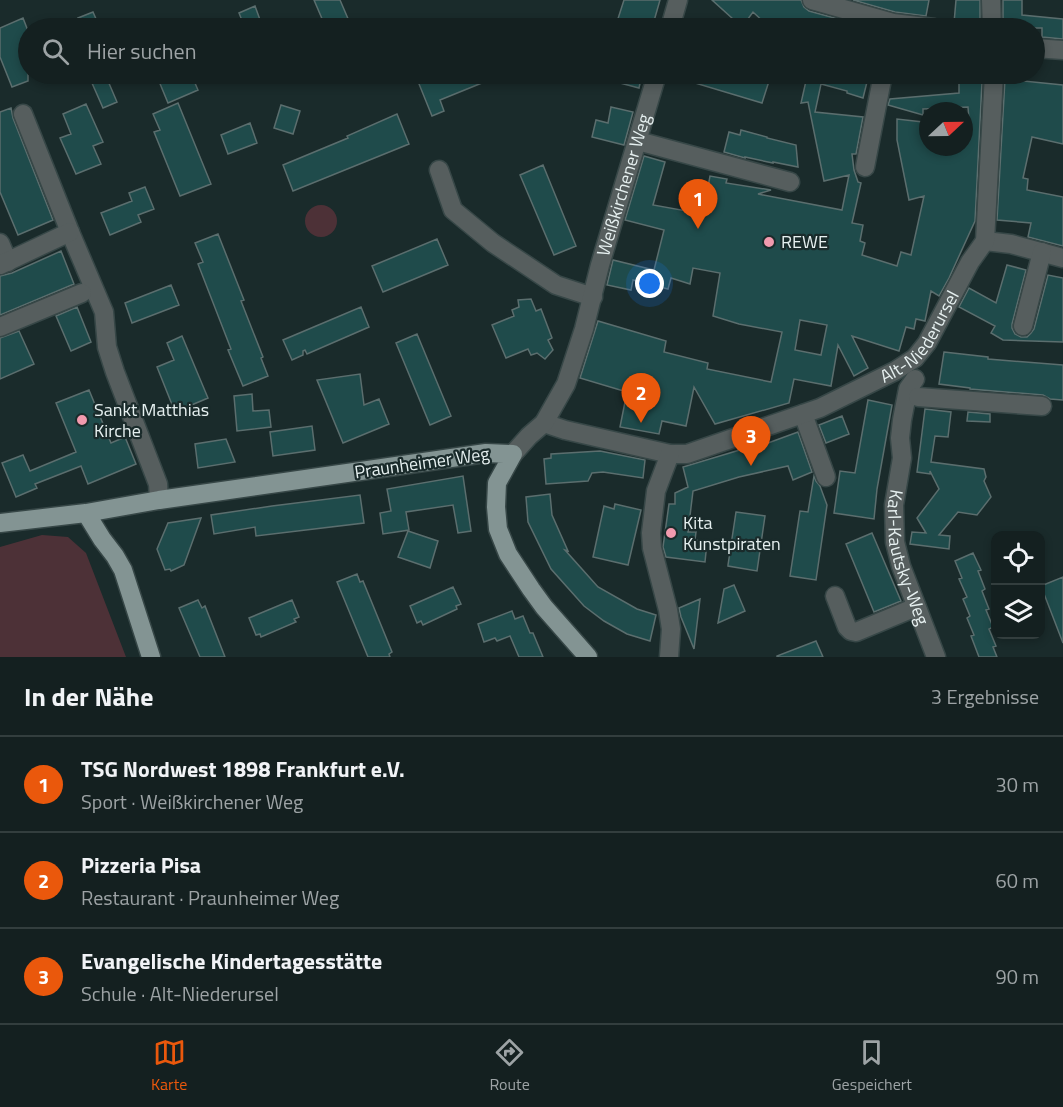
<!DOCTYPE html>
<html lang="de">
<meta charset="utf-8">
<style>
body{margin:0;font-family:"Titillium Web",sans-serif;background:#212d2d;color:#f1f3f6}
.controls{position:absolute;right:18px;bottom:18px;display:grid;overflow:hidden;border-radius:12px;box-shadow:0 3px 9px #0003}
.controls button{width:54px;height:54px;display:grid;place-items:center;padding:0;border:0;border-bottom:2px solid #333e3e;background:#142020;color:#f1f3f6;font:30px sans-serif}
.compass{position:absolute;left:919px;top:102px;width:54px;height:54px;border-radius:50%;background:#142020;box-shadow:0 3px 9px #0003;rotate:68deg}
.you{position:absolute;left:650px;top:284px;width:21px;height:21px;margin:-15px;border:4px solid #fff;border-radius:50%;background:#1a73e8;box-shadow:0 0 0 9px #1a73e833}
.badge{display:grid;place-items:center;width:39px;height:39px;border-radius:50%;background:#ea580c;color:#fff;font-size:20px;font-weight:700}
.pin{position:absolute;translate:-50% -50px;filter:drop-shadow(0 2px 3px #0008)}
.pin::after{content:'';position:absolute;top:32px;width:21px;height:18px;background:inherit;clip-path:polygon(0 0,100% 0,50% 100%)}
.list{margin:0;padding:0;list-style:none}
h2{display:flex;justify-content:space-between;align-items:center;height:78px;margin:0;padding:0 24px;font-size:26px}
h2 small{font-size:20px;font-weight:400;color:#9da3a5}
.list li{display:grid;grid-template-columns:39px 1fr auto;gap:18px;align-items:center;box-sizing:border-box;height:96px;padding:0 24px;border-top:2px solid #333e3e}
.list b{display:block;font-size:22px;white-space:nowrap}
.list p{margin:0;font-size:20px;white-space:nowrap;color:#9da3a5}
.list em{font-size:20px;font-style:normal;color:#9da3a5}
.icon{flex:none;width:33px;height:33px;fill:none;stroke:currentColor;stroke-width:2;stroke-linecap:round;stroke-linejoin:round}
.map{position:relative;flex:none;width:1063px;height:657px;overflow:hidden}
.search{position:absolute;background:#142020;box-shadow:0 3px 9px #0003;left:18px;right:18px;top:18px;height:66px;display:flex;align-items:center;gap:15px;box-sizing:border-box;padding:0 21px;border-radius:33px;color:#9da3a5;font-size:22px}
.sheet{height:366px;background:#142020}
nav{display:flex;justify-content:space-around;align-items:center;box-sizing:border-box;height:84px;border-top:2px solid #333e3e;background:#142020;font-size:16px;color:#9da3a5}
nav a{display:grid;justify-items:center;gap:3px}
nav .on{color:#ea580c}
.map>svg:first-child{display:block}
.green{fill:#4d3137}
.building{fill:#1f4b4b;stroke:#5b6e6e;stroke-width:1.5;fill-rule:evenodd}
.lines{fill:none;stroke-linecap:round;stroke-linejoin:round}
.minor-casing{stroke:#374747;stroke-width:21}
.major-casing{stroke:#374747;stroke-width:21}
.minor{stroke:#565e5e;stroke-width:18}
.major{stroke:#839493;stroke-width:18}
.poi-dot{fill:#f29aae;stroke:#1a2b2b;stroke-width:2}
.labels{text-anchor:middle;stroke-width:4.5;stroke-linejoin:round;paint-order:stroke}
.street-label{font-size:18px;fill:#e6f0f0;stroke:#1a2b2b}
.poi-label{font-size:18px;fill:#e6f0f0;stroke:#1a2b2b;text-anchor:start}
</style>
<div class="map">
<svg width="1063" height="657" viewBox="0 0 1063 657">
<rect width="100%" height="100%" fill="#1a2b2b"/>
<!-- green -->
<path class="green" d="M305 221a16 16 0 1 1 32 0a16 16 0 1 1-32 0Z
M42,535L68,537L86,553L126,657H0V547Z"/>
<!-- building -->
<path class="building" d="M314,0H340L352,28H326Z
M624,0H660L652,28H615Z
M712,0H801L804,7L809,11L871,28H789L770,21L767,25L753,12L742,27L732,20L733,19Z
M853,0H929L926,16L895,12Z
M956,0H980V25L954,23Z
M1003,0H1022V15L1063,19V39L1042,37V28H1003Z
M255,6L263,28H245L239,13Z
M93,12L100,28H83L78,18Z
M23,18L28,31V81L12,87L0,57V28Z
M88,74H105L117,102L103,108Z
M156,74H191L198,90L168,103Z
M429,74H504L440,100L444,111L432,116L417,79Z
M601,74H642L639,88L601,78Z
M675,74H756L770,78L762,103L675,77Z
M796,74H869L863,98L847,93V91L821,84L815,112L863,117L856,154H852L854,170L858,182L861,183L852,223L863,225L860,241L865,243L862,255L897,266L901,252L911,255L924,196L909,200L897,140V119L923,122L922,137L928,136V147H964V133L970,132L968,107L923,109V115L888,105L890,99L959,93V83L982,82L975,221L949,278L939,296L931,291L925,321L916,319L914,329L906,327L899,351L852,336L868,368L854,376L838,345L831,386L794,379L789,403L715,424L694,387L686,426L662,421L659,434L620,427L627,392L580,378L598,321L666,341L664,352L708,363L707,369L771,382L782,332L739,324L713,316L720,273L693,268L690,284L671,278L668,289L633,280L631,290L607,285L613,260L654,270L664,230L625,220L644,156L665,162L653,205L703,214L710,176L727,179L726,183L771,190L758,194L842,210L849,175L824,181L808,102L801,103L806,81L795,78ZM800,320L827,325L821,355L795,350Z
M1005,79L1063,85V144L1032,137L1023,178L1028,179L1027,190L1063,197V246L1028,237L1031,223L997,220Z
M178,103L211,184L180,196L154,132L160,130L153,114Z
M86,104L103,142L93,146L101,164L76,174L60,138L71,134L63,114Z
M281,105L300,111L293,134L274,128Z
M611,107L633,112L624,145L592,137L596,120L608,123Z
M11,108L13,118L53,220L18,235L0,192V112Z
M397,114L409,144L293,191L283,165L348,138L347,136Z
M250,123L257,143L228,154L221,135Z
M741,130L767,137V138L796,145L798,167L773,162V163L745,157V158L724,152L729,132L740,135Z
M543,165L576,246L554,255L520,175Z
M145,187L154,209L138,215L141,222L110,235L101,213L132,201L129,193Z
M218,234L244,300L241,301L263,357L261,358L268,376L243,386L228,350L231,349L198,264L203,262L195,243Z
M437,239L448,265L383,292L372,266Z
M61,251L74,284L0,315V276L12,273Z
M1007,265L1026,270L1012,324V328L1015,334L1021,337H1027L1031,333L1034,329L1048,275L1063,278V342L1003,340L991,333L995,326L959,307L969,288L996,303Z
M171,285L179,305L132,323L125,303Z
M531,299L536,311L541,309L552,338L548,340L553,350L545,359L537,353L531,355L528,349L506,358L492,325L514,316L512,310L519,307L518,300Z
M77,307L91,342L71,351L56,316Z
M361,307L369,327L307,354L305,350L303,351V355L292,360L283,340Z
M19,331L34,364L0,379V338Z
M417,334L451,416L430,425L396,343Z
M182,336L208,398L175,412L157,367L174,360L167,343Z
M944,352L988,357V359L1063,365V400L1050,399L1043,395L970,389V388L939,384Z
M360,374L364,405L379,399L389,424L343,443L317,380Z
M89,390L111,443L125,437L136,464L88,484L81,466L35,484L37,488L16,497L2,463L23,455L30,471L76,452L56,403Z
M252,394L253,411L269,410L271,427L237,431L234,396Z
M868,400L892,405L877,489L874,519L834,513L840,471L855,473Z
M925,409L951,412L948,437L935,436L931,462L984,469L986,477L984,481L991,497L977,515L958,512L939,535L950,536L949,549L910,544L912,532L926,533L917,518L939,489L930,471V474L917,472Z
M968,412L990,414V422L967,421Z
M842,416L849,434L826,443L819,425Z
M312,426L315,450L273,456L270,432Z
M798,432L812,472L793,480L788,466L739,477L693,491L688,532H696L695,540L707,542L705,562L666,557L663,547L669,504H675V493L688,487L683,467L743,449L768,443Z
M226,439L235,462L198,468L195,444Z
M600,451L645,460L643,478L603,472L592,473L588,481L546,484L544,459L551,458V454Z
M463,476L471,531L458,533L453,505L406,512L409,530L383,534L380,513L391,511L387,489Z
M814,476L816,481L820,486L827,505L816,580L790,576L800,511L808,512Z
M550,494L552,515L568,551L565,550L598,587L637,609L656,615L650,641L627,634L604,621L584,606L551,569L528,522L526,497Z
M360,495L364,523L256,536L255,527L214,534L211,515L272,506Z
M615,504L641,510L628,565L593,557L604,506L614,509Z
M736,512L765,516L757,571L728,566V565Z
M201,518L184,565L171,571L170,569L165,570L157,549L168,523Z
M408,531L438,541L430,568L398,557Z
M872,533L901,601L874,612L846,544Z
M973,553L981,570L978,571L985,589L982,591L989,609L986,610L993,627L989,629L996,646L993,647L997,657H979L971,636L974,635L967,618L970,616L963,599L967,597L959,579L962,578L955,561Z
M357,574L360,582L363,581L392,652L389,654L390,657H368L337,582Z
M1063,577V643L1041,586Z
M734,585L745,611L718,623L724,589Z
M453,587L461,604L456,606L457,609L423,625L421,621L417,623L410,606Z
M700,599L694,649L681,617L679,608Z
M198,600L202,608L205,606L225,657H200L179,608Z
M292,600L299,617L294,619L296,622L261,637L260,634L256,635L249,618Z
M512,611L515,619L523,616L530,633H533L543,657H519L510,636L497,641L495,638L484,642L478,624Z
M816,641L823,657H777V656Z"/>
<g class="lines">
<!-- minor casing -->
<g class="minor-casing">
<g id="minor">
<path d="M812,0L893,23L934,28"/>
<path d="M991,0L992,28"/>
<path d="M670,28L678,0"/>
<path d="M1034,48L1063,50"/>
<path d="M23,114L70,232L104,312L107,347L115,372L158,484L159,500"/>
<path d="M638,141L790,182"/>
<path d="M865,167L883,74"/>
<path d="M439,170L453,210L493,243L556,285L593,297"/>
<path d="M985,241L1011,244L1063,258"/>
<path d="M0,243L8,262"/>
<path d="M0,265L70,232"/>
<path d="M1023,326L1042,252"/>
<path d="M0,327L82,293"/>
<path id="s1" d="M915,379L908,389L902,420L900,438L902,458L894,505L895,542L901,566L936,657"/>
<path d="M918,397L1042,406"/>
<path d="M803,414L826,477"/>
<path id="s2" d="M544,423L565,430L670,454H687L820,408L895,371L915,358L927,343L970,262L985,241L994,74"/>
<path id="s3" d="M513,454L529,436L544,423L566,384L584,329L600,265L657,74"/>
<path d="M835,596L847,627L851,631L856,632L916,607"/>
<path d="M669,657L671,629L668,610L652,548L651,533L656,491L670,454"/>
</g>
</g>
<!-- major casing -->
<g class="major-casing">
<path id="major" d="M86,513L102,539L115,556L123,570L151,657
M0,523L86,513L159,500L486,453L513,454L497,483L496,507L498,529L508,554L531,589L544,607L588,657"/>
</g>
<!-- minor -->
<use href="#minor" class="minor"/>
<!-- major -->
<use href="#major" class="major"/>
</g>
<!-- markers -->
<g class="poi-dot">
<circle cx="769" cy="242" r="6"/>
<circle cx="82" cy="420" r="6"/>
<circle cx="671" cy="533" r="6"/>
</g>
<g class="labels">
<!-- street labels -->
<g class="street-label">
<text dy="6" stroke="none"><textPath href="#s3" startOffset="296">Weißkirchener Weg</textPath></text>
<text dy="6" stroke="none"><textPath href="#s2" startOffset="414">Alt-Niederursel</textPath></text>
<text transform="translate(422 463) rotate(-8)" y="6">Praunheimer Weg</text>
<text dy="6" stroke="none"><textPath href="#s1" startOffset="184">Karl-Kautsky-Weg</textPath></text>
</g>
<!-- poi labels -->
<g class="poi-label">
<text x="781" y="248">REWE</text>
<text x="94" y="416">Sankt Matthias<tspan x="94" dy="21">Kirche</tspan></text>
<text x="683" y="529">Kita<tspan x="683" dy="21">Kunstpiraten</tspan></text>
</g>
</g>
</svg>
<div class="controls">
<button><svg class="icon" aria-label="locate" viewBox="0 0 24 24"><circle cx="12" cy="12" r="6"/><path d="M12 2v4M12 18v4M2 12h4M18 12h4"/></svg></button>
<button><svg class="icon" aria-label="layers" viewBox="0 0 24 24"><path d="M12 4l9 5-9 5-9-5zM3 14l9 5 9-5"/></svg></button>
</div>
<svg class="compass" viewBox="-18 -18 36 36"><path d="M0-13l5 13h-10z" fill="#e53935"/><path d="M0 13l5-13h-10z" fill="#9da3a5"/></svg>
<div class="you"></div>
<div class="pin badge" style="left:698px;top:229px">1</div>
<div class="pin badge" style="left:641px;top:423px">2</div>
<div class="pin badge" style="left:751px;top:466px">3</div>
<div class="search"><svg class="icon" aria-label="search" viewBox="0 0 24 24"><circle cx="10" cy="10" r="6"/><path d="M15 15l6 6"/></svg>Hier suchen</div>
</div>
<section class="sheet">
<h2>In der Nähe<small>3 Ergebnisse</small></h2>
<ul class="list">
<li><span class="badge">1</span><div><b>TSG Nordwest 1898 Frankfurt e.V.</b><p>Sport · Weißkirchener Weg</p></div><em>30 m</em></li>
<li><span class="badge">2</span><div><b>Pizzeria Pisa</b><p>Restaurant · Praunheimer Weg</p></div><em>60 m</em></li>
<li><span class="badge">3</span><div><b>Evangelische Kindertagesstätte</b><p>Schule · Alt-Niederursel</p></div><em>90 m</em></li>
</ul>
</section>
<nav>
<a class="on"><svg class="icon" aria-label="map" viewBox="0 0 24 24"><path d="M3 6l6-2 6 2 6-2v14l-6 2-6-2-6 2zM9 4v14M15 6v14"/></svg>Karte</a>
<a><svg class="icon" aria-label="directions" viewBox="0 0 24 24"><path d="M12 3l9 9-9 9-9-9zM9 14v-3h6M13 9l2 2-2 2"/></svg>Route</a>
<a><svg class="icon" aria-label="saved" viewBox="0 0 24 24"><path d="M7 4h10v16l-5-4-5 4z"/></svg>Gespeichert</a>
</nav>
